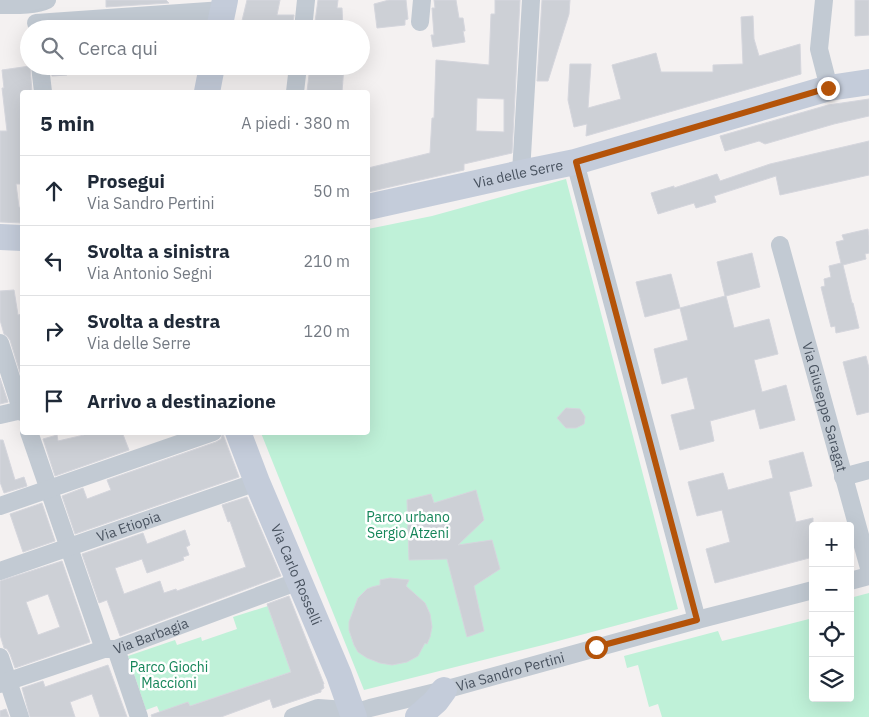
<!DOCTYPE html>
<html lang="it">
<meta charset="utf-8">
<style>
body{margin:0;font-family:"IBM Plex Sans",sans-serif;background:#f2f2f3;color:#1f2937}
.controls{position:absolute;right:15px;bottom:15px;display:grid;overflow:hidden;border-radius:5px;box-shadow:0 5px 20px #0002}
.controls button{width:45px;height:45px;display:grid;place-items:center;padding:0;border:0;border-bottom:1px solid #e0e1e3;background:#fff;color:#1f2937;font:25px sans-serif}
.stop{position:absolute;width:15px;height:15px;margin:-11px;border:4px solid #b45309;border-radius:50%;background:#fff}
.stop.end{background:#b45309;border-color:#fff;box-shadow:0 1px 5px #0008}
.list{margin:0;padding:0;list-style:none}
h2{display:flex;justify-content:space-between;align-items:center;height:65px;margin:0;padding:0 20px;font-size:21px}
h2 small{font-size:16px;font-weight:400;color:#747a83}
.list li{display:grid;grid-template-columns:32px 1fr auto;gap:15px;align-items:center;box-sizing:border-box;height:70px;padding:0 20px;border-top:1px solid #e0e1e3}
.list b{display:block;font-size:19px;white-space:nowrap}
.list p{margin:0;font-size:16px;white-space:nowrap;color:#747a83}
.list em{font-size:16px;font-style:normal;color:#747a83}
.icon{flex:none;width:28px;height:28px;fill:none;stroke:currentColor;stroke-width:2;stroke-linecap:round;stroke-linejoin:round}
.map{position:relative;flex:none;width:869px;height:717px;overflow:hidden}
.search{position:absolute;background:#fff;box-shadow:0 5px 20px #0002;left:20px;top:20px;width:350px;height:55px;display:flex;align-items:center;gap:12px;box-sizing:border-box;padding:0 18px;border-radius:28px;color:#747a83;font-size:19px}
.panel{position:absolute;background:#fff;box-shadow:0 5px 20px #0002;left:20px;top:90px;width:350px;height:345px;border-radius:5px}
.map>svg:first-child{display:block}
.green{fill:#bff1d8}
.building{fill:#cdd0d6;stroke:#d5d6dd;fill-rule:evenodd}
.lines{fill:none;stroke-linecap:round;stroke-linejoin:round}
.street{stroke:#c2cad3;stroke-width:18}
.secondary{stroke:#c4ccda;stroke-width:26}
.route{stroke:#b45309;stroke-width:6}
.labels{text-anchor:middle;stroke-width:5;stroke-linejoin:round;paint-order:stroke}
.street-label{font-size:14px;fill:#48525f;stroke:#fff}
.park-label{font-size:14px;fill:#158559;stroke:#fff}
</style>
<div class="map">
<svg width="869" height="717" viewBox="0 0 869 717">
<rect width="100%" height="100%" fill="#f4f1f1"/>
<!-- green -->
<path class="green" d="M566,179L678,609L543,645L364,690L261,433L368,432V229L432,216Z
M869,593V717H662L658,704L649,707L638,665L627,668L624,656L718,631L722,641L813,618V698H850V598Z
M268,606L291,672L190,706L188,702L160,713L157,706L146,710L128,656L175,640L177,645L201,637L202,641L237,629L233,617Z"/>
<!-- building -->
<path class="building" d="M106,0H166L169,3L106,7Z
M247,0H280L277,15H294L292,29H240Z
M318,0H338L337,8H342L343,29H314Z
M389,0H406L408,19L405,20V25L377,28L374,4Z
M434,0H456L459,18H463L465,31H463L465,42L433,47L431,35H434L432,8H435Z
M495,0H520L512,153L464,164V170L368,192V168L430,153L432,118H434L436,60L489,65L491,14H495ZM477,98L504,99V132L476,131Z
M542,0H570L569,14L548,81H537Z
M855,0H869V35L855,36Z
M753,16L754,39L759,56L800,44L801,74L586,136L587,124L574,127L568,100L570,64H591L588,108L621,99L612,65L656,53L661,72H713V65L743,64L741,17Z
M186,23L191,29H108Z
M30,66L32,92H22V184H16L19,207L22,209V223L0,222V131H7L2,88H4L2,70Z
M51,66H66L67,75L52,76Z
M310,66H344L342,92H307Z
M869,99V116L834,124L765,144L759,141L725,151L720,136L828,105Z
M869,141V175L780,195L776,176L714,196L716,202L696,208L694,203L658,214L651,193L674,186V188L717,174L720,181L770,164Z
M868,229L869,236V253L865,254L866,259L843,265L852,303H853L859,328L836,333L835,326L831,327L821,287L825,286L824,279L831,277L829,266L841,263L836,242L844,240L842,235Z
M752,253L760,287L726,296L734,328L769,319L778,354L754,360L762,392L786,385L795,420L760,429L755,409L710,421L714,441L680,450L671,415L695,409L687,377L662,384L654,349L688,340L680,308L725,296L717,262Z
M671,274L680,308L645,317L636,282Z
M14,290L18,315L22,314V379L10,340L7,336L4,334L0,320V291Z
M866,356L869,368V412L857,415L843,362Z
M0,378L8,402L0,404Z
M566,408L580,409L585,417L584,424L576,428H566L557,418Z
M83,432H122L129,450L55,476L43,439L57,435L58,441L84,435Z
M223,432L224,437L239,477L75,534L62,496L83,488L87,499L111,490L107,480L216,442L221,439Z
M0,440H3L15,480L24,477L27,486L4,493L0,482Z
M803,452L812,486L789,492L796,522L813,518V557L715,583L706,549L730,542L722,510L697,516L688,482L723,473L728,490L773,478L769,461Z
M476,490L484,520L458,545L492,540L500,569L474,586L484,631L467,637L447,559L409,560L407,500L431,494L434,503Z
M247,497L281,576L120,636L107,600L99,603L82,554L143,533L147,544L185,530L190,545L186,547L189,555L183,557L184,560L147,573L142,559L115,568L124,594L160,581L164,593L176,589L177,591L246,567L230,521L228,522L222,505Z
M42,503L55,541L23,552L10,514Z
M62,561L90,642L15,668L10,654L7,649L4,648L0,635V581ZM48,594L60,627L38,635L26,602Z
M390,578L409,580L406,586L425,603L430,614L432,627L430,637L427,644L425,643L418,656L407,662L392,665L380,663L367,658L358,652L354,645L349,630V622L358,598L367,589L372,587L380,585V580Z
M289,596L324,684H323L324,688L321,690V692L273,708L270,699L221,717H152L151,715L188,702L190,706L291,672L267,604Z
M108,665L127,717H100L92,694L70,702L75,717H30L22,688L43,681L45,687Z
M6,709L9,717H0V711Z"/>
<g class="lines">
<!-- street -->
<g class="street">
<path d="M824,0L819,49L829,88"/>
<path d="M0,5C14,5 35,6 47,0"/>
<path d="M420,22L422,0"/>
<path d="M36,23L223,10"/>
<path d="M303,29L306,0"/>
<path d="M40,66L43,92"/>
<path d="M295,92L298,66"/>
<path d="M575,162L697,620"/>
<path d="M521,173L531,0"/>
<path id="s1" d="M780,245L869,568"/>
<path d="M0,343L22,412"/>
<path d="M0,415L22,410"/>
<path d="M29,432L104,649"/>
<path d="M843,477L869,470"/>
<path d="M0,506L213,432"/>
<path id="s2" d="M0,571L257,482"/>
<path d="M850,581L869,576"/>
<path d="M116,649L139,717"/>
<path d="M0,657L20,717"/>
<path id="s3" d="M0,684L104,649H116L299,581"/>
<path id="s4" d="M293,717L318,708L360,711L370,708L444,690L697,620L813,590"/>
</g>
<!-- secondary -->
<g class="secondary">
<path d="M219,29L225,0"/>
<path d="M207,92L212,66"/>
<path id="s5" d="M368,207L521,173L575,162L829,88L869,82"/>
<path d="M0,237L22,238"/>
<path id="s6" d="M238,432L257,482L339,675L354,717"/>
<path d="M418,717L436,701L444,690"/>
</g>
</g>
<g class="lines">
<!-- route -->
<path class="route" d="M596,647L697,620L576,162L828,88"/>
</g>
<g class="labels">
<!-- street labels -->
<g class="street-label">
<text dy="5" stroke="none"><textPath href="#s5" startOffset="154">Via delle Serre</textPath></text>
<text dy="5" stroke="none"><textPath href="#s1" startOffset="168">Via Giuseppe Saragat</textPath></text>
<text dy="5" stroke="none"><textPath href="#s2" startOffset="136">Via Etiopia</textPath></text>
<text dy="5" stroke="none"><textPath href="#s6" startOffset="154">Via Carlo Rosselli</textPath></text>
<text dy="5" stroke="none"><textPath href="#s3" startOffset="159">Via Barbagia</textPath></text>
<text dy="5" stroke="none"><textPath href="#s4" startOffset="224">Via Sandro Pertini</textPath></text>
</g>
<!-- park labels -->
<g class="park-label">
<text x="408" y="522">Parco urbano<tspan x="408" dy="16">Sergio Atzeni</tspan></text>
<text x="169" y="672">Parco Giochi<tspan x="169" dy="16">Maccioni</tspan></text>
</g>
</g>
</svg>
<div class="controls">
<button>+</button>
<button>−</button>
<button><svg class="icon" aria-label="locate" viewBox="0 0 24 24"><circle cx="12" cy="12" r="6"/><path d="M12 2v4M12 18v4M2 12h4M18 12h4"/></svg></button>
<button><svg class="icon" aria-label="layers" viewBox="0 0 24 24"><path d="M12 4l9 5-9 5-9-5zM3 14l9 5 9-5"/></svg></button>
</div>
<div class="stop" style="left:596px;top:647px"></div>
<div class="stop end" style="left:828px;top:88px"></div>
<div class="search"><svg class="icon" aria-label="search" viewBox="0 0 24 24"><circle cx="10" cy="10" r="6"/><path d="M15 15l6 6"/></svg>Cerca qui</div>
<section class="panel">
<h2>5 min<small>A piedi · 380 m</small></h2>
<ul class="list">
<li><svg class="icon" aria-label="ahead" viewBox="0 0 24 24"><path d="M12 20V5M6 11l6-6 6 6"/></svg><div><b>Prosegui</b><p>Via Sandro Pertini</p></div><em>50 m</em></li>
<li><svg class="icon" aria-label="left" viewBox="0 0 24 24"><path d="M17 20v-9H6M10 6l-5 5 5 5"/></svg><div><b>Svolta a sinistra</b><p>Via Antonio Segni</p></div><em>210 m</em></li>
<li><svg class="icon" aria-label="right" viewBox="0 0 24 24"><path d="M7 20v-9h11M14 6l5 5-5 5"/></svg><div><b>Svolta a destra</b><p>Via delle Serre</p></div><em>120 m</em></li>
<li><svg class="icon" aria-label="arrive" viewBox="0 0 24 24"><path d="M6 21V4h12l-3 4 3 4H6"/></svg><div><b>Arrivo a destinazione</b></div></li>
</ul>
</section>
</div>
